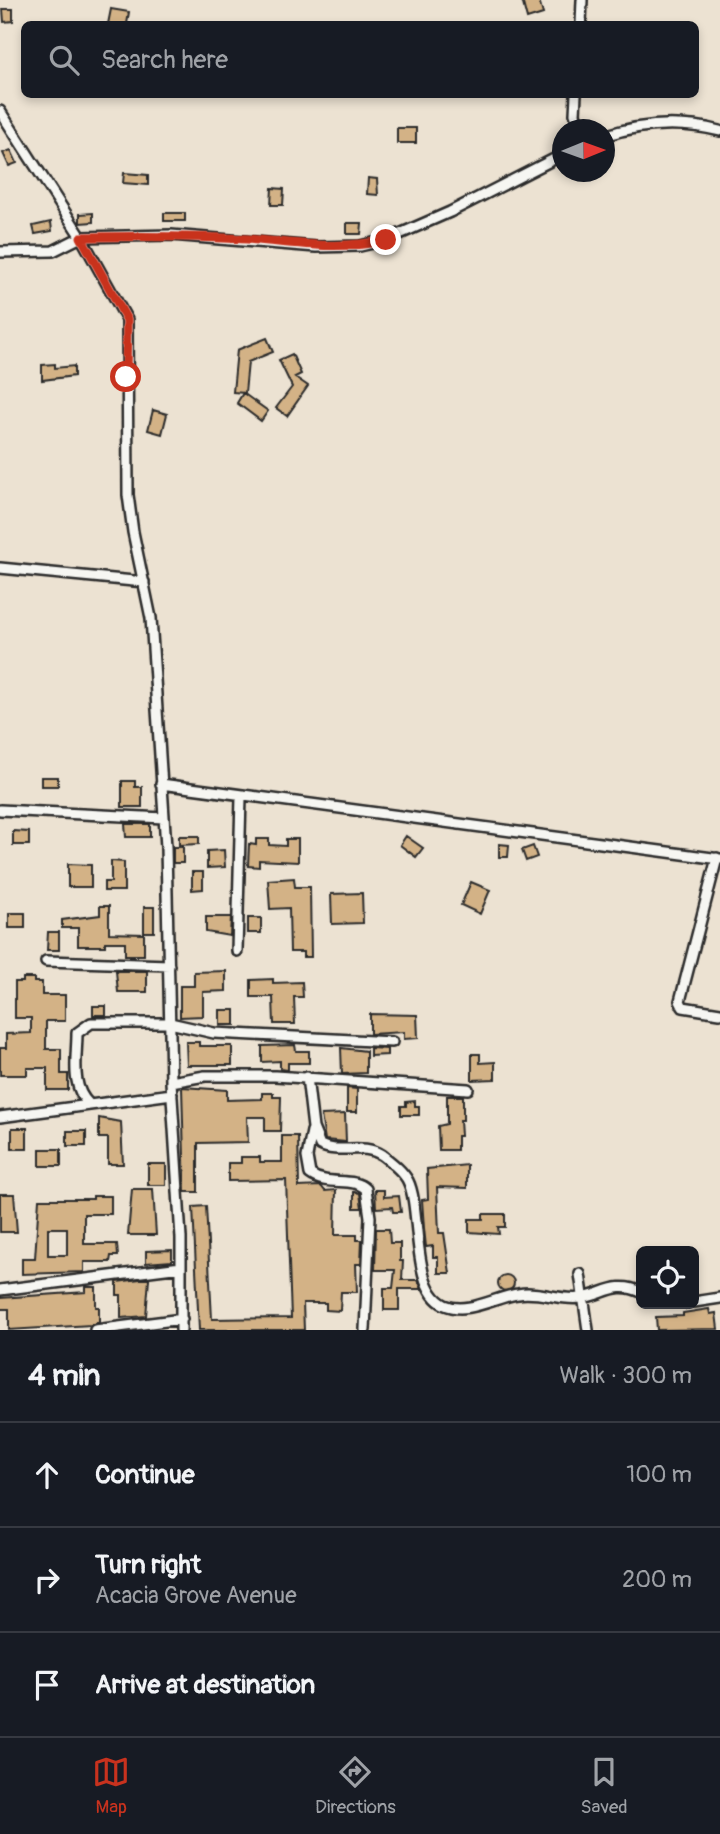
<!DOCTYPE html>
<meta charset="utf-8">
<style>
body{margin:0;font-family:Pangolin,sans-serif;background:#242831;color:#f1f3f6}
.controls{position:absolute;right:21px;bottom:21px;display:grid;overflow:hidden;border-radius:10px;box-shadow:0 4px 10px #0003}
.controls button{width:63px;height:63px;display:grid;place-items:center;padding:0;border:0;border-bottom:2px solid #363941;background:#171b24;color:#f1f3f6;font:35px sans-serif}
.compass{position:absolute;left:552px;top:119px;width:63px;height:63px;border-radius:50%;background:#171b24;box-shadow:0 4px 10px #0003;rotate:89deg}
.stop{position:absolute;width:21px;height:21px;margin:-16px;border:5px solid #c8321e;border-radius:50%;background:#fff}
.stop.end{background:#c8321e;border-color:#fff;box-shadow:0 2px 7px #0008}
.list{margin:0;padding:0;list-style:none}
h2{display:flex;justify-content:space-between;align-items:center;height:91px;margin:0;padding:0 28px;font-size:30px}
h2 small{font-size:23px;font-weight:400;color:#9ea1a6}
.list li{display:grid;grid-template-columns:46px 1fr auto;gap:21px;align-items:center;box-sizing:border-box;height:105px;padding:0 28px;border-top:2px solid #363941}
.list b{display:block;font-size:26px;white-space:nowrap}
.list p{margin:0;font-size:23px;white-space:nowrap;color:#9ea1a6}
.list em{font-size:23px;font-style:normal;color:#9ea1a6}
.icon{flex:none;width:38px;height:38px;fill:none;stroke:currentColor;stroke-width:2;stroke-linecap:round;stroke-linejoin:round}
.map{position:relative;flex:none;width:720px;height:1330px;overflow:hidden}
.search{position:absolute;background:#171b24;box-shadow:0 4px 10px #0003;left:21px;right:21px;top:21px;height:77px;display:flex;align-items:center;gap:18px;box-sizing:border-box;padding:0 24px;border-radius:10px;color:#9ea1a6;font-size:26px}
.sheet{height:406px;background:#171b24}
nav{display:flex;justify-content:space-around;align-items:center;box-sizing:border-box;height:98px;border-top:2px solid #363941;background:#171b24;font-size:19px;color:#9ea1a6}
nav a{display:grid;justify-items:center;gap:4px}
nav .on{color:#c8321e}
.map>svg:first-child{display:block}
.building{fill:#d3b286;stroke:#2b2b2b;stroke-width:2;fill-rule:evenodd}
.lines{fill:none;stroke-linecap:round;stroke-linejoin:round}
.street-casing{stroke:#2b2b2b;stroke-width:14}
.street{stroke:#f6f6f2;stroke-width:9}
.route{stroke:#c8321e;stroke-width:9}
</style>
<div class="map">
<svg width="720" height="1330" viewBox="0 0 720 1330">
<rect width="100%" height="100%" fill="#ece2d2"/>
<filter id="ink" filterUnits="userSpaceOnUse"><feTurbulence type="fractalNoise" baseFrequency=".0143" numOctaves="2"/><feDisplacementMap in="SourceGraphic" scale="14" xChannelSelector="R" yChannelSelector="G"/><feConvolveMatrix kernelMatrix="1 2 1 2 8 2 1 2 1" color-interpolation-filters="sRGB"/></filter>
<g filter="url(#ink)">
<!-- building -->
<path class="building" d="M522,0H539L543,14L527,19Z
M3,9H13V21L4,22Z
M111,9L129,12L127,24H108Z
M397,128H416V143H397Z
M11,150L17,163L9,166L3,153Z
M124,173L148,175V185L123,183Z
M368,178L377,179L378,195L367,194Z
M272,188L284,189L283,205H271Z
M93,213V222L80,223V214Z
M164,213H185V221H164Z
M51,222L52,231L35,234L33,226Z
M347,223H362L361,234H347Z
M267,338L273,352L248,362L245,393L233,392L237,350Z
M292,354L301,374L295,377L308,386L287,416L276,408L292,387L279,360Z
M55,364V368L74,366V376L42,380V365Z
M243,393L268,411L261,421L237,403Z
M153,410L167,414L162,434L148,430Z
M41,777H58V786H41Z
M122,781H135V787H142V807H122Z
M125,824H150V837H126Z
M13,831L29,832V845H13Z
M179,836H199V844L179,845Z
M406,836L423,848L416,857L400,845Z
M256,839H269V845L286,846V839H298V862L259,860V867L248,866L249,844L256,845Z
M499,844L509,845L508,857H499Z
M533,846L537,857L526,861L522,850Z
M173,847H183V863H173Z
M224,850L225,867L207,868V851Z
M111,861L124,862V891H104V882H111Z
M68,864L91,865V887H68Z
M192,872H203V889L192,890Z
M294,878L295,887H310L311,957H303V952H290L289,908L270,909L268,880Z
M471,882L490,890L480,914L461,905Z
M362,893L363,923L332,924L331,894Z
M100,906H109V933L144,934V955H125V942H105V946H78V928H62V920L100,915Z
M144,907H154V932H144Z
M9,913H25V928H9Z
M206,917H231L230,936L206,932Z
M248,918H261V933H248Z
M48,932H59V950H47Z
M116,971H147V992H118Z
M226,971V991L203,992V1016L180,1017V986H194V972Z
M23,978H34V982H42V995H65V1021H46V1049H61V1074H68V1090H47V1068H27V1075H0V1048H6V1034L31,1033V1018H15V982H23Z
M273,979V983L302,982L303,997H294L295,1024H274L273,997H251V980Z
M93,1006H106V1015H93Z
M220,1010H235V1025H220Z
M370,1014L417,1015L418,1038L404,1039V1032L370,1034Z
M186,1042H199V1046H232V1065H187Z
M295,1045L296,1051H309V1063H288V1070L280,1069V1061L262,1062V1046Z
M341,1048L366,1051V1073L342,1074Z
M370,1048L387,1049V1055L370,1056Z
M472,1054H480V1063L495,1062V1079L472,1080Z
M182,1087L227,1090V1100L262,1099V1093H273V1097H281L280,1131H265V1117H247L248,1142L198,1143V1192H185Z
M347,1088L357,1089V1112H347Z
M447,1096H463V1120H460L461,1136H457V1150H439L438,1126L447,1124Z
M415,1101V1106H419V1115H401V1106H406V1102Z
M345,1114L346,1142L325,1140L321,1115Z
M99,1118L121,1122L123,1164H108V1138H99Z
M12,1128H27V1149H12Z
M67,1131H86V1146H67Z
M282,1136H298L299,1187L321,1186L325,1191L336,1190L335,1235H357V1240H362L361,1264H356L357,1292H341L340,1311L326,1310V1303H303L304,1330H199L193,1207L206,1206L212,1319L291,1318L286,1180L228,1181V1163H241V1157H260V1162H282Z
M40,1149H61V1166H40Z
M148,1164H166V1185H148Z
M467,1165V1188L437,1187L439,1233H444L450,1273H438V1257H433V1246L426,1247L424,1228L422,1200L428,1199L427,1169Z
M132,1189H153L156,1235H128Z
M375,1190H384V1197L399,1196L401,1212H393L392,1207L376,1208Z
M354,1192L360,1193L362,1208H354Z
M0,1194H14L17,1232H0Z
M93,1196H111V1214H84V1244H117L118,1256H111L110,1262H84V1272L22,1274V1258H35L39,1199H93ZM48,1228H67V1255H48Z
M483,1214H505V1227H498L499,1234L469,1232V1219H483Z
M376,1229H389L390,1243H400V1261H403L402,1280H418L422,1289H399V1310H384V1288H393L395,1270H375Z
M172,1250V1261L146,1263V1251Z
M498 1283a8 8 0 1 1 16 0a8 8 0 1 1-16 0Z
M140,1279H149L146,1316L121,1318V1295H117V1282Z
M86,1287H96V1307H99V1322L91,1325L9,1330V1309H0V1298L86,1292Z
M709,1309L710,1314L716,1313L718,1329L657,1330L656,1317L683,1316V1313Z"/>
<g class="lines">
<!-- street casing -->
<g class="street-casing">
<path id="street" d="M581,24L582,0
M576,94L575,114L581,130
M0,111L81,237L127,320L128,495L133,532L151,618L166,847L171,1082L181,1238V1330
M604,136C643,123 680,121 720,131
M0,252L53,251L81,237L171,235L316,247L360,246L386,240L450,212L562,155
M0,568L144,582
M161,784L720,859
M0,810L164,818
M717,858L680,1001L683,1007L720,1013
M237,951L241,797
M46,961L169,965
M307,1077L313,1128L320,1145C339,1155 363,1142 382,1155C391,1162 403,1171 408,1181C422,1209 410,1289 445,1305C468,1315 495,1297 518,1294C539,1290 560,1301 581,1298C604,1295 616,1280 641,1292
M171,1082L205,1076H275L468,1089
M89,1104C70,1086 77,1058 77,1033L91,1023H170L214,1033L392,1042
M0,1117L172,1094
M312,1131L307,1157L310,1174C327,1187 353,1176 366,1189L370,1217L365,1330
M580,1274L588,1330
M0,1290L181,1267
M694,1302L720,1298
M95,1330L182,1319"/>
</g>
<!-- street -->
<use href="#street" class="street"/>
</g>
</g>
<g class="lines" filter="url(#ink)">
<!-- route -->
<path class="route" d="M126,377L127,320L81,237C137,236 192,236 247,239C295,243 339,251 386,240"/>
</g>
</svg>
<div class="controls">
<button><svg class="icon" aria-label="locate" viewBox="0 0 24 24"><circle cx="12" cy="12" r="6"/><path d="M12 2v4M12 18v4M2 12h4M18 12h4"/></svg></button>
</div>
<svg class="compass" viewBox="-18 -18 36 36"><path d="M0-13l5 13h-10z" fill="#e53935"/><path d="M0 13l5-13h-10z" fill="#9ea1a6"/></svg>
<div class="stop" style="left:126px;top:377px"></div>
<div class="stop end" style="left:386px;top:240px"></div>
<div class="search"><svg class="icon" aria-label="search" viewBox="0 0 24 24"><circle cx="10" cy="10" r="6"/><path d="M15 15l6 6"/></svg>Search here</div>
</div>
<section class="sheet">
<h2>4 min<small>Walk · 300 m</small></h2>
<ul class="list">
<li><svg class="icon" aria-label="ahead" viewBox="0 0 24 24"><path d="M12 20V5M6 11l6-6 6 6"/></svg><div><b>Continue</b></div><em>100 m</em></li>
<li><svg class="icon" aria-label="right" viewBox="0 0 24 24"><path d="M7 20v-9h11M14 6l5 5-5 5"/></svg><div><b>Turn right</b><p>Acacia Grove Avenue</p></div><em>200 m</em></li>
<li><svg class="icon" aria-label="arrive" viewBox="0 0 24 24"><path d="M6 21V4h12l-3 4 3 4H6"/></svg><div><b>Arrive at destination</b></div></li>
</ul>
</section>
<nav>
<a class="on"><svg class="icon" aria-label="map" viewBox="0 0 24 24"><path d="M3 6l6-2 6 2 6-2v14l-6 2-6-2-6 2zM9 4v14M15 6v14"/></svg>Map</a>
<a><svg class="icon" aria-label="directions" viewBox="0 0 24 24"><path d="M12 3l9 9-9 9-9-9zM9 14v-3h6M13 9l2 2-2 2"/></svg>Directions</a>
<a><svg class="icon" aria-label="saved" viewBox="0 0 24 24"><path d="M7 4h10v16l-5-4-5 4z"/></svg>Saved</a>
</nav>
